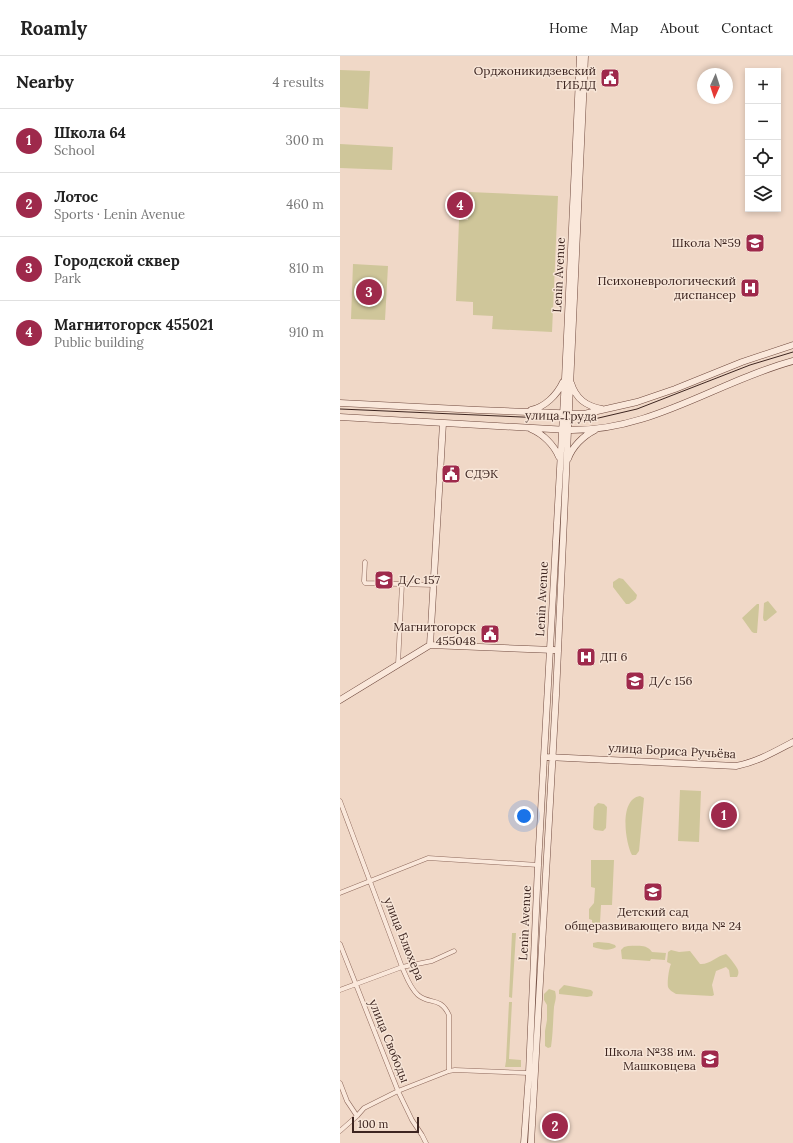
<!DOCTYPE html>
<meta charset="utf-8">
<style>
body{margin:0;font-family:Lora,serif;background:#f2f2f2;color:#222}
.controls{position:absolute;right:12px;top:12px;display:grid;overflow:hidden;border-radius:0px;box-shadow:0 2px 6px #0003}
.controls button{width:36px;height:36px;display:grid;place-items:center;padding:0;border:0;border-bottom:1px solid #e0e0e0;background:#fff;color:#222;font:20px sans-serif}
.compass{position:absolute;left:357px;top:12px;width:36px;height:36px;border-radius:50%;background:#fff;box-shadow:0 2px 6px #0003;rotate:183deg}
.scale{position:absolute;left:12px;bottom:10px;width:67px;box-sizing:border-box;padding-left:4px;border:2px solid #3d2520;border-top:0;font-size:11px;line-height:14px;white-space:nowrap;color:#3d2520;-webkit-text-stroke:3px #f7e5d7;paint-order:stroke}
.you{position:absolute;left:184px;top:760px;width:14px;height:14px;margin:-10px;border:3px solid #fff;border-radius:50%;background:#1a73e8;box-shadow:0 0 0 6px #1a73e833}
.badge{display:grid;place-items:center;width:26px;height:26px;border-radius:50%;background:#9e294b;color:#fff;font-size:13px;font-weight:700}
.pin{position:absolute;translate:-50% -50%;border:2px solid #fff;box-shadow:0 1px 4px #0006}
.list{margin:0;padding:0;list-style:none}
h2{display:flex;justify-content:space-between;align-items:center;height:52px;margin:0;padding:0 16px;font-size:17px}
h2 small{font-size:13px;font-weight:400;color:#767676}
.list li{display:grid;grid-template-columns:26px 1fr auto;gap:12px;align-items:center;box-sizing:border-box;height:64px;padding:0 16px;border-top:1px solid #e0e0e0}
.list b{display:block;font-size:15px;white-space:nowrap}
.list p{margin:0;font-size:13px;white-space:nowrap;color:#767676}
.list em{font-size:13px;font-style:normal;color:#767676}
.icon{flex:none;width:22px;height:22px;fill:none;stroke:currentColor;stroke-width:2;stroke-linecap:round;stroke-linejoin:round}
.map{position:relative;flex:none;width:453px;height:1087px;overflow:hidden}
header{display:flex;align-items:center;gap:24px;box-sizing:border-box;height:56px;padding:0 20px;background:#fff;border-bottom:1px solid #e0e0e0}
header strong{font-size:19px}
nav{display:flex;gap:22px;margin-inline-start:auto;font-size:14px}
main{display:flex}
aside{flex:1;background:#fff}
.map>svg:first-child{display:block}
.green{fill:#cfc69a}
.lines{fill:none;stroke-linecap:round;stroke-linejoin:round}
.street-casing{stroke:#8d685b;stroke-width:5}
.secondary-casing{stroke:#6f493e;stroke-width:7}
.street{stroke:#fae8db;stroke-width:4}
.secondary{stroke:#fae8db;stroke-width:6}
.tram{stroke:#3d2520;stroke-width:1}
.labels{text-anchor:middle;stroke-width:3;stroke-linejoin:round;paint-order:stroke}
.poi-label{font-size:12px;fill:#3d2520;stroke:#f7e5d7;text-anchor:end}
.street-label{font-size:12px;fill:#3d2520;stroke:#f7e5d7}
</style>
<header>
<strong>Roamly</strong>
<nav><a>Home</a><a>Map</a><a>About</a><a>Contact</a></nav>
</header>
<main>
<aside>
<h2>Nearby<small>4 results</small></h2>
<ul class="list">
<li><span class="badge">1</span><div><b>Школа 64</b><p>School</p></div><em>300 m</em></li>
<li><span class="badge">2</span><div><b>Лотос</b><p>Sports · Lenin Avenue</p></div><em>460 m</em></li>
<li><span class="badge">3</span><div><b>Городской сквер</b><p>Park</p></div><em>810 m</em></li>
<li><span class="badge">4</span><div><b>Магнитогорск 455021</b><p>Public building</p></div><em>910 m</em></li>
</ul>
</aside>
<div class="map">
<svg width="453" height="1087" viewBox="0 0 453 1087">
<rect width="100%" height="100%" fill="#f0d8c7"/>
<!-- green -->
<path class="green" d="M0,14L30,15L28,53L0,51Z
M0,88L53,91L52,114L0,112Z
M129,136L218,140L212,276L152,273L153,260L133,259V246L116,245L119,164H128Z
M13,208L48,210L45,264L11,263Z
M279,522L283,523L297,539L296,543L289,548H286L273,531V526Z
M428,545L437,556L426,565H424L423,562L424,547Z
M417,548H419V551L417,577H414L412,576L402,562Z
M340,734L361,735L359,786L338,785Z
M300,740L304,742L299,795L296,799H292C285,786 279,743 300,740Z
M258,747L264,748L267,751L266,772L263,775L255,774L253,772L254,751Z
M251,804H274L272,849H261L260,867H252V864L249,863V853L254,847L255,832L251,831Z
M172,877H176L172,942L169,941Z
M258,886L269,887L275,889L276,891C269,896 260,893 253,891V887Z
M288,890C297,890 307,888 312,896L326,897L325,904L311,903L310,905L282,903L281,894L284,891Z
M331,894L339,896L350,895L360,908C369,909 377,900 386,898C389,900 397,911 398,914C399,917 398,919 397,921H390L389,914L386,911L376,915L372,929L374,939L372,940L336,938C333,936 329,934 328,931C327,926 329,912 331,908L327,906L328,896Z
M224,929L251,934L253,936L252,940L247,941L219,938V934Z
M209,933L215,935C217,942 215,945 214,951C213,964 213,978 211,991L208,992L205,990V975L207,964V949L204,944V938Z
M169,946H172L169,1003L181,1004V1011H165L166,1005Z"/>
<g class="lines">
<!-- street casing -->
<g class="street-casing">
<path id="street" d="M25,506L24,525L25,527L94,529
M58,608L62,528
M0,745L62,911C66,920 70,932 78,939C90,949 100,940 109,959V1015
M0,837L88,802L198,809
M0,888L58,1035L72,1064L82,1079L86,1087
M0,934L62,911L92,905L114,895
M0,1027L7,1045L17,1060
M0,1075L17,1060L24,1052L58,1035L109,1015L115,1014L189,1017"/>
</g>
<!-- secondary casing -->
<g class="secondary-casing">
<path id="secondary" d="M231,327C236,343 246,350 262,353
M0,347L138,354L244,358L297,346L335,333L402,306L453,289
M191,354C205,351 217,339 223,326
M0,361L228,374C311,376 376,326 453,305
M191,373C203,378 214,389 219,401
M228,403C232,391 243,380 255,374
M90,589L103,367
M0,644L90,589L214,594
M207,701L396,710C417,706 434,696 453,686
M184,1087L189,1017L198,809L225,323L240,0
M191,1087L216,639L245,0"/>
</g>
<!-- street -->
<use href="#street" class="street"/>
<!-- secondary -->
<use href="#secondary" class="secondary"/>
<!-- tram -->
<path class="tram" d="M0,353L250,364L297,353L410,309L453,296"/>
</g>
<!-- icons -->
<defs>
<g id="civic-square" transform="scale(1)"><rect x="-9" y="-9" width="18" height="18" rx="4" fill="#9e294b" stroke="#f7e5d7"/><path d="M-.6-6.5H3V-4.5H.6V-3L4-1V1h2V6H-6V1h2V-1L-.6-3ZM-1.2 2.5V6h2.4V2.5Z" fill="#fff"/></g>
<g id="school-square" transform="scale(1)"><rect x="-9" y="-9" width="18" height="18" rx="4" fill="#9e294b" stroke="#f7e5d7"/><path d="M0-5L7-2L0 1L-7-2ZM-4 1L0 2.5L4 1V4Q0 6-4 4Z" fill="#fff"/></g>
<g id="hospital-square" transform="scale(1)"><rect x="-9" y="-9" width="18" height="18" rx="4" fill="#9e294b" stroke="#f7e5d7"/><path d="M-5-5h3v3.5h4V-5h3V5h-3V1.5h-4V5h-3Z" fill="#fff"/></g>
</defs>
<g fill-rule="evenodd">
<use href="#civic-square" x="270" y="22"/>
<use href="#school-square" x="415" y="187"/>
<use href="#hospital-square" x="410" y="232"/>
<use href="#civic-square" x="111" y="418"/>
<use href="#school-square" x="44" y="524"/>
<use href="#civic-square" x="150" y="578"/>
<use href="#hospital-square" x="246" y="601"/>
<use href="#school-square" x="295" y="625"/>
<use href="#school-square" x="313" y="836"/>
<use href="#school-square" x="370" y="1003"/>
</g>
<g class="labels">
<!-- poi labels -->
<g class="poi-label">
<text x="256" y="19">Орджоникидзевский<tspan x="256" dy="14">ГИБДД</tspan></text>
<text x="401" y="191">Школа №59</text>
<text x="396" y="229">Психоневрологический<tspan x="396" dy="14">диспансер</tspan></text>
<text x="125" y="422" text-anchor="start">СДЭК</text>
<text x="58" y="528" text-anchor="start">Д/с 157</text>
<text x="136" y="575">Магнитогорск<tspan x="136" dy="14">455048</tspan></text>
<text x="260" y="605" text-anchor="start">ДП 6</text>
<text x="309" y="629" text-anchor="start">Д/с 156</text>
<text x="313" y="860" text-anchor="middle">Детский сад<tspan x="313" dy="14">общеразвивающего вида № 24</tspan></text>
<text x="356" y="1000">Школа №38 им.<tspan x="356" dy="14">Машковцева</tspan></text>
</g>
<!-- street labels -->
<g class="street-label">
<text transform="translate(219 219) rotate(-87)" y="4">Lenin Avenue</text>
<text transform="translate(221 360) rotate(1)" y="4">улица Труда</text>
<text transform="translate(202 543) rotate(-87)" y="4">Lenin Avenue</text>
<text transform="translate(332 695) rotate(3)" y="4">улица Бориса Ручьёва</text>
<text transform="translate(185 867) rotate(-87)" y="4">Lenin Avenue</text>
<text transform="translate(64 883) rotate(68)" y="4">улица Блюхера</text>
<text transform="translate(49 985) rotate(68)" y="4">улица Свободы</text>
</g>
</g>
</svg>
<div class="controls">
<button>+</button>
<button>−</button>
<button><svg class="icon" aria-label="locate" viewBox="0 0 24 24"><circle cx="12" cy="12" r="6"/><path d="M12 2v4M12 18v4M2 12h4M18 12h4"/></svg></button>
<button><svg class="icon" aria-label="layers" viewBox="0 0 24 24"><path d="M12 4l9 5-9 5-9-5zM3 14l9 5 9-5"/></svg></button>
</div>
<svg class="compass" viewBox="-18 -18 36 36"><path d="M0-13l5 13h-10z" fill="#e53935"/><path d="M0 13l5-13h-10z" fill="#767676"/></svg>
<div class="scale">100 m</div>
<div class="you"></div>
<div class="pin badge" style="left:384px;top:759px">1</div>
<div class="pin badge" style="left:215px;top:1070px">2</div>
<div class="pin badge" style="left:29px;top:236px">3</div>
<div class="pin badge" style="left:120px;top:149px">4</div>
</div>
</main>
